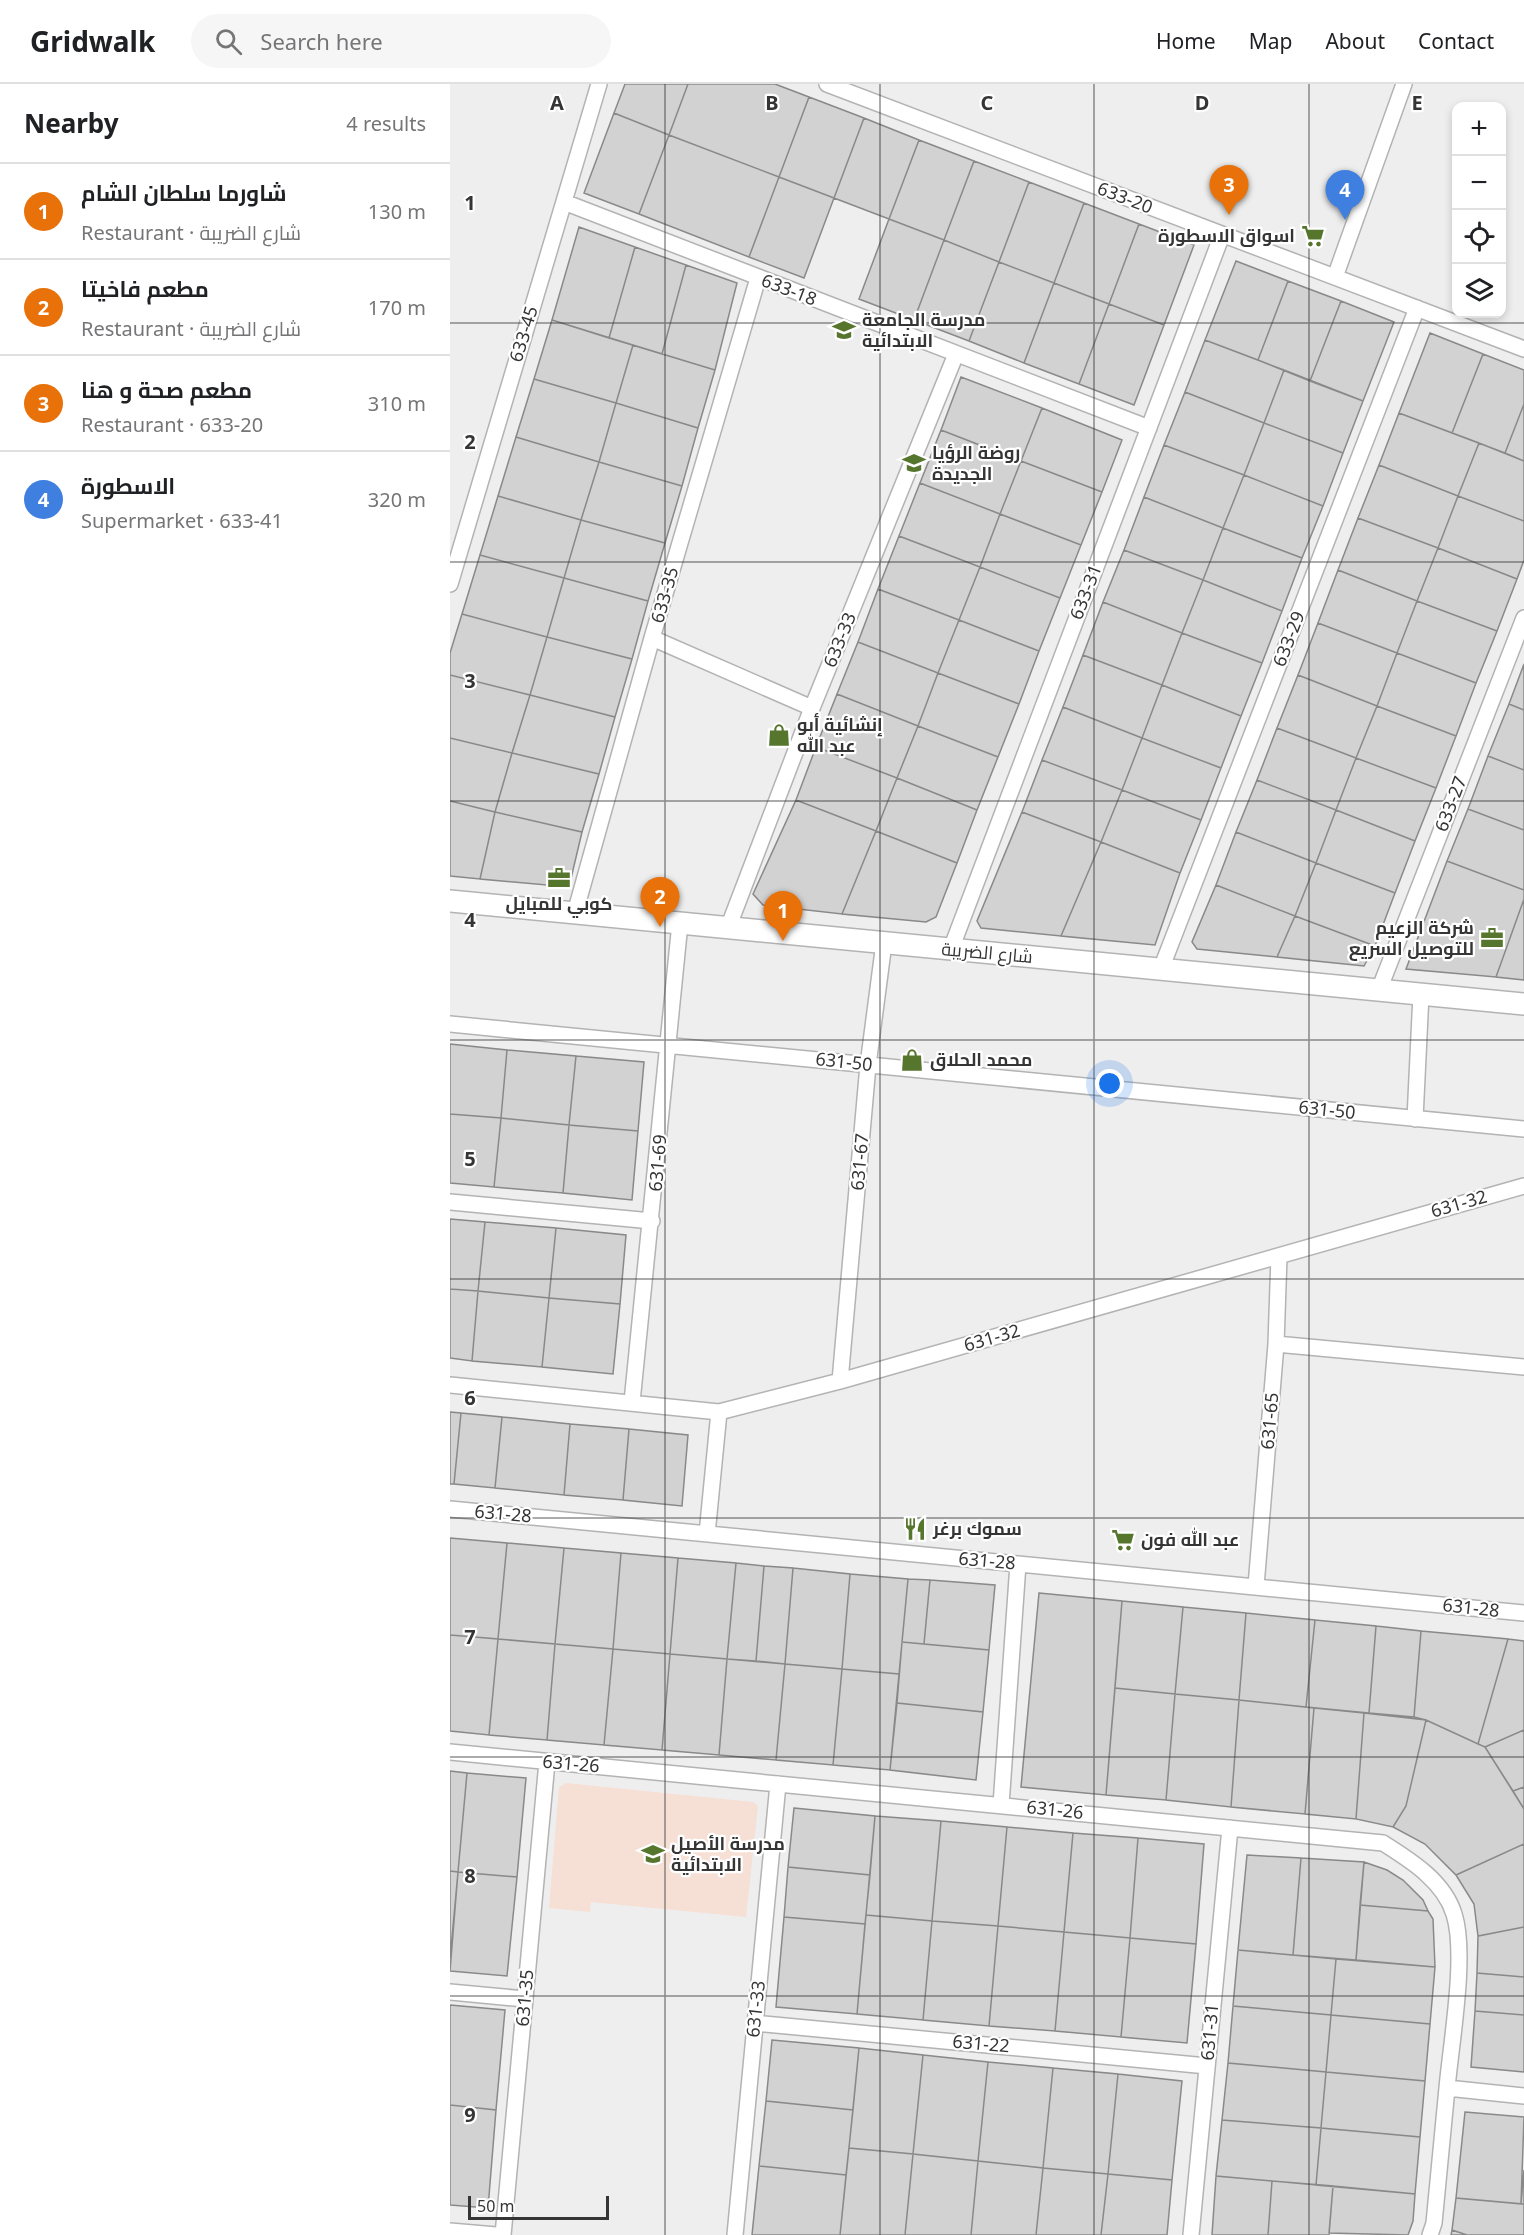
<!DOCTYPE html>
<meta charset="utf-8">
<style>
body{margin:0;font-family:"Noto Sans",Cairo,sans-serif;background:#f6f6f6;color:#202124}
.controls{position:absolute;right:18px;top:18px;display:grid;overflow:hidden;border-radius:12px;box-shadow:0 3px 9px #0003}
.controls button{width:54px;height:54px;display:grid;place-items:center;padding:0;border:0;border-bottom:2px solid #e0e0e0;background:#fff;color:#202124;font:30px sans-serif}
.scale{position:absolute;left:18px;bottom:15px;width:141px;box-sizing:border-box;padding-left:6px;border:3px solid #353535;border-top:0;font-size:16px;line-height:21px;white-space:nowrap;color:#353535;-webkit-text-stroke:4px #fff;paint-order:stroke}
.you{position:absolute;left:660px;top:1000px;width:21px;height:21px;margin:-15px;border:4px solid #fff;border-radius:50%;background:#1a73e8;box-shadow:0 0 0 9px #1a73e833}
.badge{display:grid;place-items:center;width:39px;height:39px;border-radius:50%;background:#56762d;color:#fff;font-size:20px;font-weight:700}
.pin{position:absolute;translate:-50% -50px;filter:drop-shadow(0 2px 3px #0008)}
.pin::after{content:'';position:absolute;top:32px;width:21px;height:18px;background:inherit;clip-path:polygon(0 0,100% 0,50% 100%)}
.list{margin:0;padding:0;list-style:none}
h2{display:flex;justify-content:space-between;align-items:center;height:78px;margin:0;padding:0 24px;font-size:26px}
h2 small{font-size:20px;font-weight:400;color:#757577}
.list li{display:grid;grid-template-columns:39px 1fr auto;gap:18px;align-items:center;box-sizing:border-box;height:96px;padding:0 24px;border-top:2px solid #e0e0e0}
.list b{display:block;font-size:22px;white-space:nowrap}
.list p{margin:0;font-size:20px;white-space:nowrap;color:#757577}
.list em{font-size:20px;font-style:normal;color:#757577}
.icon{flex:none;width:33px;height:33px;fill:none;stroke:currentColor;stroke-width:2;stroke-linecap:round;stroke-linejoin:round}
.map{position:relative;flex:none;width:1074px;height:2151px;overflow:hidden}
header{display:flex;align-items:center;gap:36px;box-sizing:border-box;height:84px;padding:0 30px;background:#fff;border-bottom:2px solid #e0e0e0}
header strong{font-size:28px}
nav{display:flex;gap:33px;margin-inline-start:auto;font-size:21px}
.search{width:420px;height:54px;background:#f6f6f6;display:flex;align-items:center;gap:15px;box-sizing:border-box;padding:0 21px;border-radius:33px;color:#757577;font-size:22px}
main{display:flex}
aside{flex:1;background:#fff}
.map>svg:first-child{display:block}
.education{fill:#f6dfd4}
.building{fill:#d3d2d2;stroke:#8a8989;stroke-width:1.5}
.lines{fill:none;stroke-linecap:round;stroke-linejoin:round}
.street-casing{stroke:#b3b3b4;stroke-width:18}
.secondary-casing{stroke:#b3b3b4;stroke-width:24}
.street{stroke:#fff;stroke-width:15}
.secondary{stroke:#fff;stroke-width:21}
.grid{fill:none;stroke:#353535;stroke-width:1.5;stroke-opacity:0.55}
.labels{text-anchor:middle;stroke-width:4.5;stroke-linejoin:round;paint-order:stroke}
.street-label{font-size:18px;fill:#353535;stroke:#fff}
.poi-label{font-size:18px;font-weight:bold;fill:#353535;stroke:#fff;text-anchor:start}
.grid-label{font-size:20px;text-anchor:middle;font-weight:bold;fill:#353535;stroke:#fff;stroke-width:4.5;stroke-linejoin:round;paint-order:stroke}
</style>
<header>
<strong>Gridwalk</strong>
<div class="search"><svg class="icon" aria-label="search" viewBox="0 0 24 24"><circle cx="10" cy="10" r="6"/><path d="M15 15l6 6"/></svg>Search here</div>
<nav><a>Home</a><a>Map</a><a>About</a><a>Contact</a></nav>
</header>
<main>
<aside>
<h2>Nearby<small>4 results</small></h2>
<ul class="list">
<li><span class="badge" style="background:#e8710a">1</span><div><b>شاورما سلطان الشام</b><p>Restaurant · شارع الضريبة</p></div><em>130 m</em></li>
<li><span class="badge" style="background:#e8710a">2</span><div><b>مطعم فاخيتا</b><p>Restaurant · شارع الضريبة</p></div><em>170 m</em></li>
<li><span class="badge" style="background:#e8710a">3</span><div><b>مطعم صحة و هنا</b><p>Restaurant · 633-20</p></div><em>310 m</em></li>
<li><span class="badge" style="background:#3f7fe0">4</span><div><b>الاسطورة</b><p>Supermarket · 633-41</p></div><em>320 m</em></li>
</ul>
</aside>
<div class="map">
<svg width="1074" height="2151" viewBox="0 0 1074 2151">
<rect width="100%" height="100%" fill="#eeeeef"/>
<!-- education -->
<path class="education" d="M116,1699L303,1718L308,1722L296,1833L141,1818L140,1828L99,1824L109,1703Z"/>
<!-- building -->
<path class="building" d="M175,0H238L219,51L164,29Z
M238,0H325L359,13L329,93L219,51Z
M359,13L414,34L384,114L329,93Z
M164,29L219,51L189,130L134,109Z
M414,34L469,56L439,135L384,114Z
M219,51L329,93L299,173L189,130Z
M469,56L524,77L494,156L439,135Z
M524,77L579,98L549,178L494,156Z
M329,93L384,114L354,194L299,173Z
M579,98L634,119L604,199L549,178Z
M634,119L689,140L659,220L604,199Z
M439,135L494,156L464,236L409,215Z
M689,140L744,161L714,241L659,220Z
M129,143L185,163L159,254L102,236Z
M494,156L549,178L519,257L464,236Z
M185,163L236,181L212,270L159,254Z
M786,177L838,197L808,276L755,256Z
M549,178L604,199L574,279L519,257Z
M236,181L287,199L265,286L212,270Z
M838,197L891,217L860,297L808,276Z
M604,199L659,220L629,300L574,279Z
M891,217L944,238L913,317L860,297Z
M659,220L714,241L684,321L629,300Z
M102,236L183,261L166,319L84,295Z
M980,249L1033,270L1002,349L949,329Z
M755,256L834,286L814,339L735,308Z
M183,261L265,286L248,344L166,319Z
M1033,270L1074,286V320L1055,369L1002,349Z
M834,286L913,317L893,369L814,339Z
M511,293L592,324L571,377L491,346Z
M84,295L166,319L149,378L66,353Z
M735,308L814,339L794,391L714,361Z
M166,319L248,344L232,402L149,378Z
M1074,320V377L1055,369Z
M592,324L672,356L652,408L571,377Z
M949,329L1029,359L1008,412L929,381Z
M814,339L893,369L873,422L794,391Z
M491,346L571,377L550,430L470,399Z
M66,353L149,378L131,436L48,412Z
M1029,359L1074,377V437L1008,412Z
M714,361L794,391L773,444L694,413Z
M571,377L652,408L631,461L550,430Z
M149,378L232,402L215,459L131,436Z
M929,381L1008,412L988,464L908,434Z
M794,391L873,422L852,474L773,444Z
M470,399L550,430L530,483L449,452Z
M48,412L131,436L114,494L30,471Z
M1008,412L1074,437V476L1067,495L988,464Z
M694,413L773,444L753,496L674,466Z
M550,430L631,461L610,514L530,483Z
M908,434L988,464L967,517L888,486Z
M131,436L215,459L198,517L114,494Z
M773,444L852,474L832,527L753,496Z
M449,452L530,483L509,536L428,505Z
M988,464L1067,495L1047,547L967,517Z
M674,466L753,496L732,549L653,518Z
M30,471L114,494L97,553L12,530Z
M530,483L610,514L589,567L509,536Z
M888,486L967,517L947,569L868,539Z
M114,494L198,517L182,575L97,553Z
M753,496L832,527L812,579L732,549Z
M428,505L509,536L488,589L408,558Z
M967,517L1047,547L1026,599L947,569Z
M653,518L732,549L712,601L633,571Z
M12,530L97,553L80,611L0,591V569Z
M509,536L589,567L569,620L488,589Z
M868,539L947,569L927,622L848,591Z
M732,549L812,579L791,632L712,601Z
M97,553L182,575L165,633L80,611Z
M408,558L488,589L468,642L387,610Z
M947,569L1026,599L1006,652L927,622Z
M633,571L712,601L692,654L613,623Z
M1074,580V626L1059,620Z
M488,589L569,620L548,673L468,642Z
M0,591L80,611L62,669L0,654Z
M848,591L927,622L906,674L827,644Z
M712,601L791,632L771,684L692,654Z
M387,610L468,642L447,694L366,663Z
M80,611L165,633L149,690L62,669Z
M1059,620L1074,626V686L1038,672Z
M927,622L1006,652L986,704L906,674Z
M613,623L692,654L672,706L592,676Z
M468,642L548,673L527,726L447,694Z
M827,644L906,674L886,726L807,696Z
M0,654L62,669L45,728L0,717Z
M692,654L771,684L751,736L672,706Z
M366,663L447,694L426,747L346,716Z
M62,669L149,690L132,748L45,728Z
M1038,672L1074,686V746L1018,725Z
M906,674L986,704L965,757L886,726Z
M592,676L672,706L651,758L572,728Z
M447,694L527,726L507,779L426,747Z
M807,696L886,726L866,779L786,748Z
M672,706L751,736L730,789L651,758Z
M346,716L426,747L392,830L313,821L303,810Z
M0,717L45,728L30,795L0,792Z
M1018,725L1074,746V806L997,777Z
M886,726L965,757L945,809L866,779Z
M45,728L132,748L119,803L30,795Z
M572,728L651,758L611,852L531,844L527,837Z
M426,747L507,779L486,833L476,838L392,830Z
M786,748L866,779L845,832L766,801Z
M651,758L730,789L705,861L611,852Z
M997,777L1074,806V815L1046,893L956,885Z
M866,779L945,809L925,862L845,832Z
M766,801L845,832L827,873L747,865L742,858Z
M1074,815V896L1046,893Z
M845,832L925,862L914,882L827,873Z
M0,960L57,966L51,1034L0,1030Z
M57,966L126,972L119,1041L51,1034Z
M126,972L194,978L188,1047L119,1041Z
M0,1030L51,1034L44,1103L0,1099Z
M51,1034L119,1041L113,1109L44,1103Z
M119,1041L188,1047L182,1116L113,1109Z
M0,1135L35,1138L28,1207L0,1205Z
M35,1138L106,1144L99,1214L28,1207Z
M106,1144L176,1151L170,1220L99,1214Z
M0,1205L28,1207L22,1277L0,1274Z
M28,1207L99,1214L92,1283L22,1277Z
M99,1214L170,1220L163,1290L92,1283Z
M0,1328L11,1329L4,1400H0Z
M11,1329L52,1333L45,1404L4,1400Z
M52,1333L120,1340L114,1411L45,1404Z
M120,1340L179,1345L173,1416L114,1411Z
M179,1345L238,1351L232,1422L173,1416Z
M0,1454L57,1459L48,1555L0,1551Z
M57,1459L114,1464L105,1560L48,1555Z
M114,1464L171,1469L163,1565L105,1560Z
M171,1469L228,1474L220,1570L163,1565Z
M228,1474L286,1479L277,1575L220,1570Z
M286,1479L314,1482L306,1577L277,1575Z
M314,1482L343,1484L335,1580L306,1577Z
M343,1484L400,1490L392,1585L335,1580Z
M400,1490L458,1495L449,1590L392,1585Z
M458,1495L480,1496L474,1560L452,1558Z
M480,1496L545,1501L539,1566L474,1560Z
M589,1509L672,1517L656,1711L571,1703Z
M672,1517L733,1523L725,1610L665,1604Z
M733,1523L796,1529L789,1616L725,1610Z
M796,1529L865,1536L856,1623L789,1616Z
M865,1536L926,1542L919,1629L856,1623Z
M926,1542L971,1547L964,1633L919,1629Z
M971,1547L1058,1555L1028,1660L976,1636L964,1633Z
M0,1551L48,1555L39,1651L0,1647Z
M48,1555L105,1560L97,1656L39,1651Z
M1058,1555L1074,1557V1646L1035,1663L1028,1660Z
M452,1558L539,1566L533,1628L447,1619Z
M105,1560L163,1565L154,1661L97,1656Z
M163,1565L220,1570L212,1666L154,1661Z
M220,1570L277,1575L269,1671L212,1666Z
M277,1575L335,1580L326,1676L269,1671Z
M335,1580L392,1585L383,1681L326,1676Z
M392,1585L449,1590L440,1686L383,1681Z
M665,1604L725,1610L716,1716L656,1711Z
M725,1610L789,1616L781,1723L716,1716Z
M789,1616L864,1624L855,1730L781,1723Z
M447,1619L533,1628L526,1696L440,1686Z
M864,1624L914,1629L906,1735L855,1730Z
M914,1629L976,1636L956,1722L943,1743L906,1735Z
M976,1636L1035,1663L1074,1725V1760L1006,1791L975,1760L943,1743L956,1722Z
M1074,1646V1703L1063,1707L1035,1663Z
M0,1687L17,1689L8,1788L0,1787Z
M17,1689L76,1694L67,1793L8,1788Z
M1074,1703V1725L1063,1707Z
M344,1724L425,1732L420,1791L338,1783Z
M425,1732L491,1737L482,1837L416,1831Z
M491,1737L557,1743L548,1842L482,1837Z
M557,1743L623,1749L614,1848L548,1842Z
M623,1749L688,1754L680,1854L614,1848Z
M688,1754L754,1760L746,1860L680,1854Z
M1074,1760V1843L1028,1852L1024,1820L1006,1791Z
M797,1771L851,1774L843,1871L788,1866Z
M851,1774L914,1778L906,1876L843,1871Z
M914,1778L937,1786L953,1796L973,1816L978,1827L910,1821Z
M338,1783L420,1791L415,1840L334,1833Z
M0,1787L8,1788L0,1875Z
M8,1788L67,1793L57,1892L0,1887Z
M910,1821L978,1827L983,1835L985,1883L906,1876Z
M416,1831L482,1837L473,1936L407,1930Z
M334,1833L415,1840L407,1930L326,1923Z
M482,1837L548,1842L539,1942L473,1936Z
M548,1842L614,1848L605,1947L539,1942Z
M1074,1843V1893L1027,1889L1028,1852Z
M614,1848L680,1854L671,1953L605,1947Z
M680,1854L746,1860L737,1959L671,1953Z
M788,1866L886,1875L881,1931L783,1922Z
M886,1875L985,1883L980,1940L881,1931Z
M1027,1889L1074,1893V1931L1025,1927Z
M0,1921L55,1926L46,2026L0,2021Z
M783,1922L881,1931L876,1988L778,1979Z
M1025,1927L1074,1931V1988L1021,1983Z
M881,1931L980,1940L975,1997L876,1988Z
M322,1956L409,1964L403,2026L316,2017Z
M409,1964L473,1971L463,2070L399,2064Z
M473,1971L538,1978L528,2077L463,2070Z
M538,1978L603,1984L593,2084L528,2077Z
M778,1979L876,1988L871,2044L772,2036Z
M603,1984L668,1990L658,2090L593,2084Z
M876,1988L975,1997L970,2053L871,2044Z
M668,1990L732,1997L722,2096L658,2090Z
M316,2017L403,2026L396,2091L309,2082Z
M0,2021L46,2026L38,2124L0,2121Z
M1015,2028L1074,2033L1071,2120L1006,2114Z
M772,2036L871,2044L866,2101L766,2092Z
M871,2044L970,2053L965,2110L866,2101Z
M399,2064L463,2070L455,2151H390Z
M463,2070L528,2077L521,2151H455Z
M528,2077L593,2084L586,2151H521Z
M309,2082L396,2091L390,2151H302Z
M593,2084L658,2090L651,2151H586Z
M1074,2086V2120H1071Z
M658,2090L722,2096L717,2151H651Z
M766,2092L822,2097L818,2151H762Z
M822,2097L883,2102L879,2151H818Z
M883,2102L965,2110L963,2137L958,2151L879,2149Z
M1006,2114L1074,2120V2151H1017L1002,2146Z
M1002,2146L1017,2151H1001Z"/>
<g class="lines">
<!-- street casing -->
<g class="street-casing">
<path id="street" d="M377,0L1074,265
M114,118L699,344
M885,193L954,0
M0,500L149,0
M202,554L362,624
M125,829L202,554L308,194
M278,844L362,624L506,270
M501,865L772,151
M711,885L967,224
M929,906L1074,534
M0,940L1074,1045
M965,1035L971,910
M0,1118L202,1137
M826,1260L1074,1283
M390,1297L418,981L434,859
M0,1301L269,1328L390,1297L1074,1102
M182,1318L230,839
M0,1425L1074,1529
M257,1450L269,1328
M806,1502L826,1260L829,1172
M0,1668L933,1759C960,1776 994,1797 1004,1830C1017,1870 1001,1959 997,2004
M551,1721L568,1480
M0,1908L75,1915
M305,1939L757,1982
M0,2147L46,2151
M53,2151L97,1678
M285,2151L328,1700
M741,2151L780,1744
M980,2151L984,2139L997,2004L1074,2012"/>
</g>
<!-- secondary casing -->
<g class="secondary-casing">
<path id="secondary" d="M0,817L1074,920"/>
</g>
<!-- street -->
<use href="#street" class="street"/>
<!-- secondary -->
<use href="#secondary" class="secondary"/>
</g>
<!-- grid -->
<path class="grid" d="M215,0V2151M430,0V2151M644,0V2151M859,0V2151M0,239H1074M0,478H1074M0,717H1074M0,956H1074M0,1195H1074M0,1434H1074M0,1673H1074M0,1912H1074"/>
<!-- icons -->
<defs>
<g id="supermarket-bare" transform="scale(1.8)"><path d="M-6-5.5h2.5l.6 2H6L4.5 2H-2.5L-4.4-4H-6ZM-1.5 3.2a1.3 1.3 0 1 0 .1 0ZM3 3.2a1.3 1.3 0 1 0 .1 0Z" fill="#56762d" stroke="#fff" stroke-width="2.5" paint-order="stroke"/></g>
<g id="university-bare" transform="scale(1.8)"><path d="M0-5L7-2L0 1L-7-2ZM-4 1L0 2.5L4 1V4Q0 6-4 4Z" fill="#56762d" stroke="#fff" stroke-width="2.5" paint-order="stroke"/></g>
<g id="school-bare" transform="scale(1.8)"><path d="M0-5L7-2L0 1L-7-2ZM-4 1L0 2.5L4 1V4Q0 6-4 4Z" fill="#56762d" stroke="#fff" stroke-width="2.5" paint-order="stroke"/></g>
<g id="shop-bare" transform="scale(1.8)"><path d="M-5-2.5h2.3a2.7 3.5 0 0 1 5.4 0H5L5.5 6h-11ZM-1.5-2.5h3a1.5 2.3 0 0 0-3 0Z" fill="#56762d" stroke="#fff" stroke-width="2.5" paint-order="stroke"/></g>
<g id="office-bare" transform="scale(1.8)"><path d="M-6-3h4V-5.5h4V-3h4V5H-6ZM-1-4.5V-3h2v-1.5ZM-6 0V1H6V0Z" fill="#56762d" stroke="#fff" stroke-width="2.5" paint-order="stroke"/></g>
<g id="restaurant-bare" transform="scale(1.8)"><path d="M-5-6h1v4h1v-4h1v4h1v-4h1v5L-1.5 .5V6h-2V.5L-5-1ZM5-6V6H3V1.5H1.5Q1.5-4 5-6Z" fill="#56762d" stroke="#fff" stroke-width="2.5" paint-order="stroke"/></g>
</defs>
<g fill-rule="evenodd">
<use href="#supermarket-bare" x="863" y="152"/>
<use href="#university-bare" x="394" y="246"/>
<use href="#school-bare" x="464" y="379"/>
<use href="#shop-bare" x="329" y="651"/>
<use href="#office-bare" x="109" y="794"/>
<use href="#office-bare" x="1042" y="854"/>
<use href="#shop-bare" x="462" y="976"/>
<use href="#restaurant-bare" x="465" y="1445"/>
<use href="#supermarket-bare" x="673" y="1456"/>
<use href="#school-bare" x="203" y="1770"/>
</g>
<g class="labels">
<!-- street labels -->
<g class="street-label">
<text transform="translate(675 114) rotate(21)" y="6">633-20</text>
<text transform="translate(339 206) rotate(21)" y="6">633-18</text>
<text transform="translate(74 250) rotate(-73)" y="6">633-45</text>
<text transform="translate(636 508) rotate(-69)" y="6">633-31</text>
<text transform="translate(215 511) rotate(-74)" y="6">633-35</text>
<text transform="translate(839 555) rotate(-69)" y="6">633-29</text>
<text transform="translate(390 556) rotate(-68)" y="6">633-33</text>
<text transform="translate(1001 720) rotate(-69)" y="6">633-27</text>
<text transform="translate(537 869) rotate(5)" y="6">شارع الضريبة</text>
<text transform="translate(394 978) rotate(6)" y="6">631-50</text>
<text transform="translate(877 1026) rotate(6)" y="6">631-50</text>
<text transform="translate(410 1078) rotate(-85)" y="6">631-67</text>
<text transform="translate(208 1079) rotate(-85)" y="6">631-69</text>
<text transform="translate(1009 1120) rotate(-16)" y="6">631-32</text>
<text transform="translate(542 1254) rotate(-16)" y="6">631-32</text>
<text transform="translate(820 1337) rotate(-85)" y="6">631-65</text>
<text transform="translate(53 1430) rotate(5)" y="6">631-28</text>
<text transform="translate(537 1477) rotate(5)" y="6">631-28</text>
<text transform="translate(1021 1524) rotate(6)" y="6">631-28</text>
<text transform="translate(121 1680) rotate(5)" y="6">631-26</text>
<text transform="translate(605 1726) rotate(6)" y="6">631-26</text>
<text transform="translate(75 1914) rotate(-85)" y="6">631-35</text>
<text transform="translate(306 1925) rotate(-84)" y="6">631-33</text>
<text transform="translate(760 1948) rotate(-85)" y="6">631-31</text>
<text transform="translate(531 1960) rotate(5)" y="6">631-22</text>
</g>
<!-- poi labels -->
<g class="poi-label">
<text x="845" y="158" text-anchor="end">اسواق الاسطورة</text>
<text x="412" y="242">مدرسة الجامعة<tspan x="412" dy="21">الابتدائية</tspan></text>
<text x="482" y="375">روضة الرؤيا<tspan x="482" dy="21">الجديدة</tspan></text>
<text x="347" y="647">إنشائية أبو<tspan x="347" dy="21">عبد الله</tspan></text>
<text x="109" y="826" text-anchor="middle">كوبي للمبايل</text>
<text x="1024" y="850" text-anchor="end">شركة الزعيم<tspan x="1024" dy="21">للتوصيل السريع</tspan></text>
<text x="480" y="982">محمد الحلاق</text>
<text x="483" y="1451">سموك برغر</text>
<text x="691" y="1462">عبد الله فون</text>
<text x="221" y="1766">مدرسة الأصيل<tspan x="221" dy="21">الابتدائية</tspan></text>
</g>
</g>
<g class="grid-label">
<text x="107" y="26">A</text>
<text x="322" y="26">B</text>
<text x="537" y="26">C</text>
<text x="752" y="26">D</text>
<text x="967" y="26">E</text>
<text x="20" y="126">1</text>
<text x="20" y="365">2</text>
<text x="20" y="604">3</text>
<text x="20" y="843">4</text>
<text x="20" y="1082">5</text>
<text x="20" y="1321">6</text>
<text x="20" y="1560">7</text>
<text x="20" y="1799">8</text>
<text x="20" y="2038">9</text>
</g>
</svg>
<div class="controls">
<button>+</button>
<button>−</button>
<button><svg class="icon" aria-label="locate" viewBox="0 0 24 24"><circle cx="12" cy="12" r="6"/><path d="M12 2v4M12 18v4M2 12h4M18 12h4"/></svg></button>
<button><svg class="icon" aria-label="layers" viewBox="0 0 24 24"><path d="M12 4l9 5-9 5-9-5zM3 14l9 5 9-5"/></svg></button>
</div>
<div class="scale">50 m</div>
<div class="you"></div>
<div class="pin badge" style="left:333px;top:857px;background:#e8710a">1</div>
<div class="pin badge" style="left:210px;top:843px;background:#e8710a">2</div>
<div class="pin badge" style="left:779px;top:131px;background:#e8710a">3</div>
<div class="pin badge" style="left:895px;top:136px;background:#3f7fe0">4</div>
</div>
</main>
